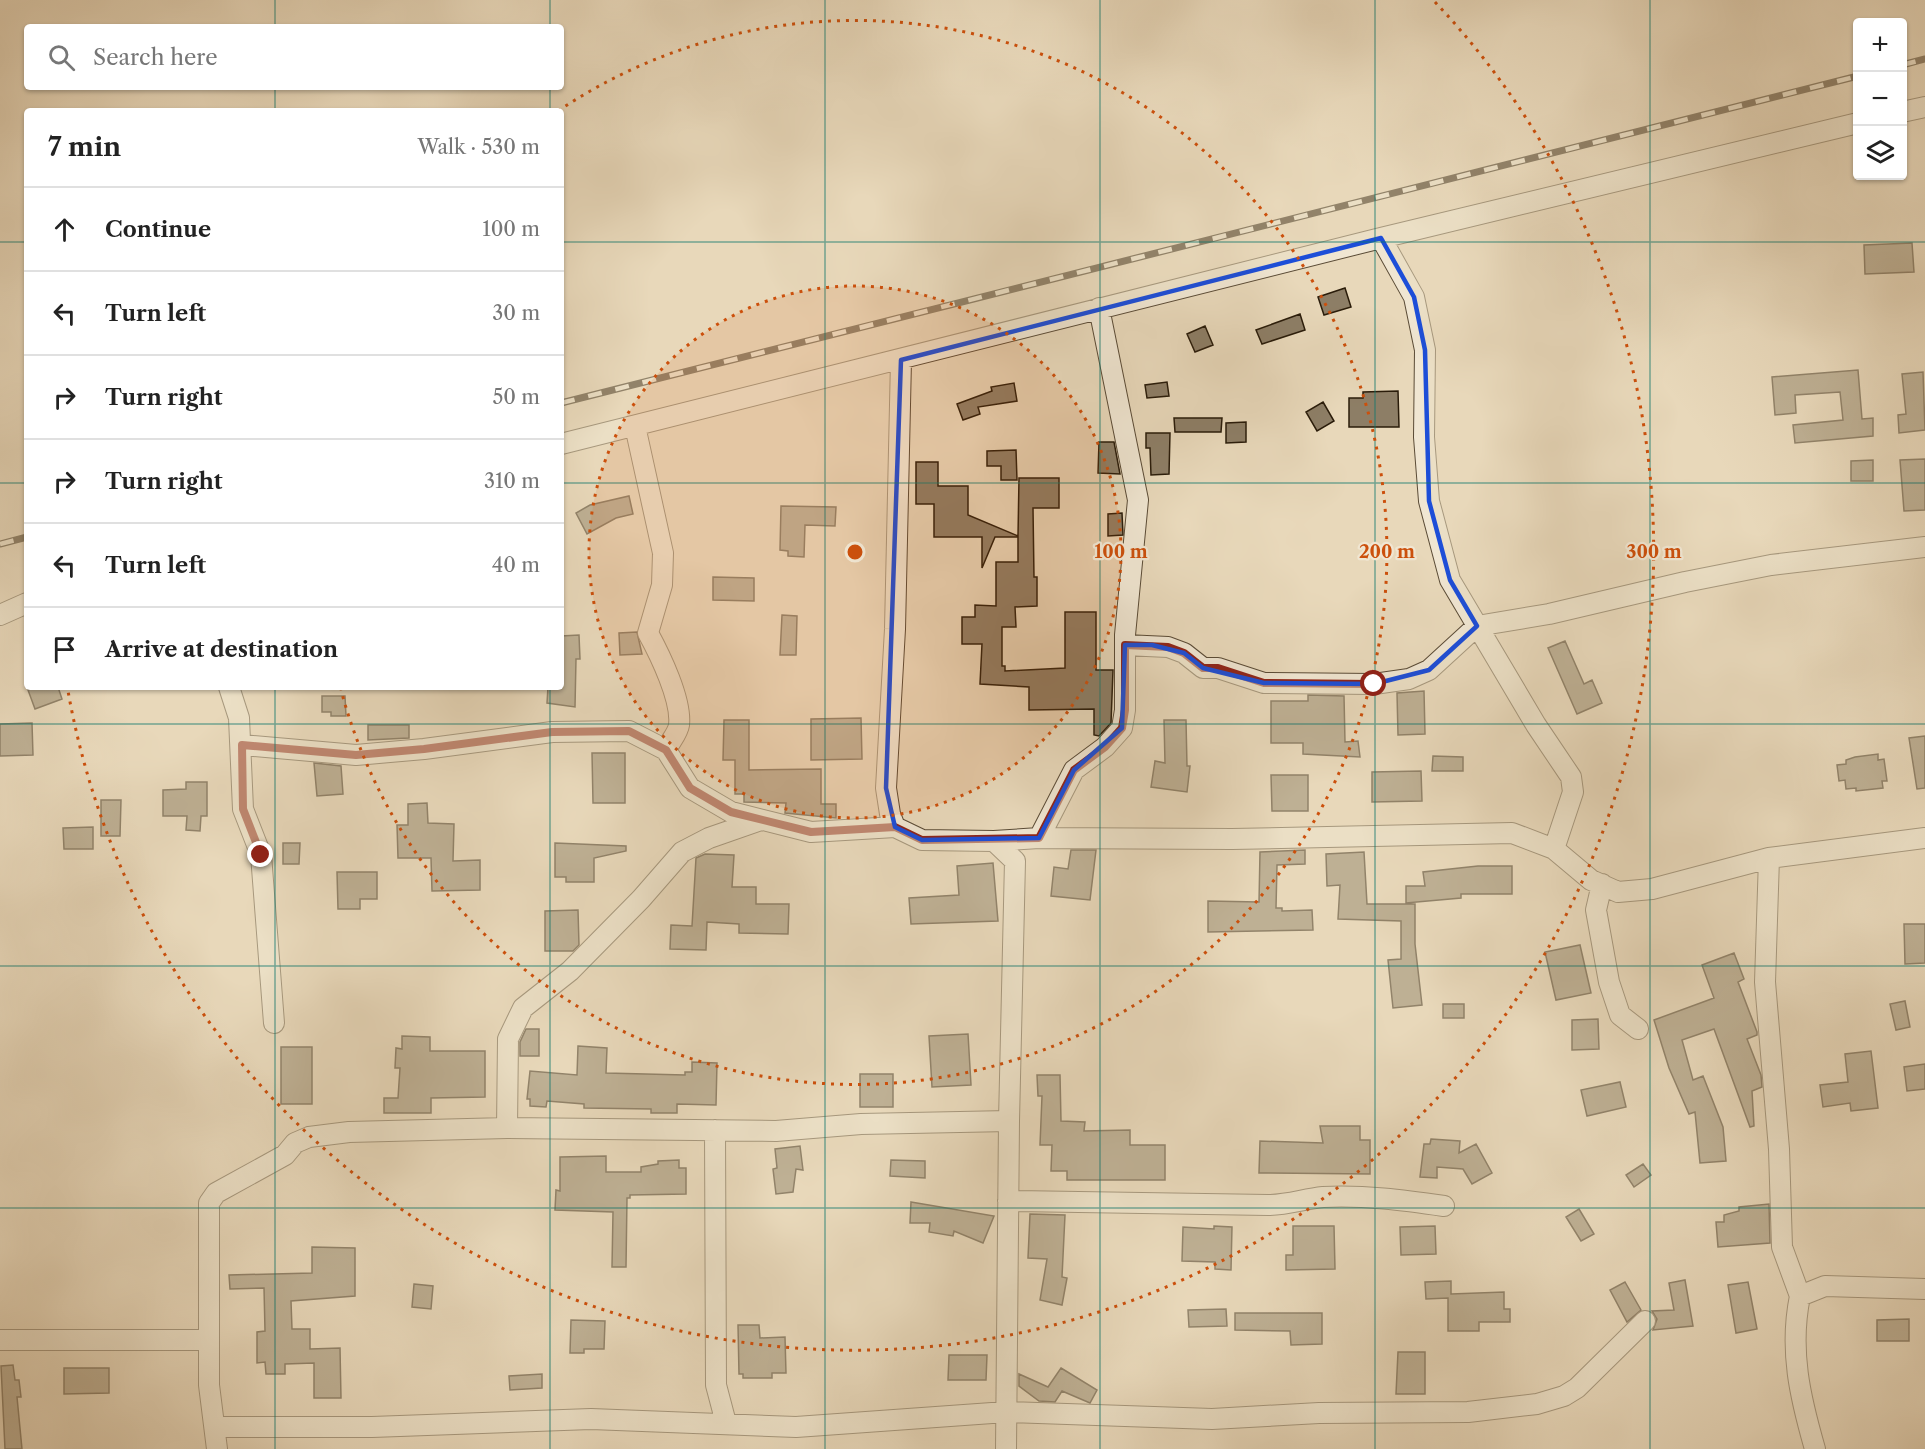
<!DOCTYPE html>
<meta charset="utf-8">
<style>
body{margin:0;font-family:"Libre Caslon Text",serif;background:#f2f2f2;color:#222}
.controls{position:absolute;right:18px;top:18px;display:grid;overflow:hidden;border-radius:6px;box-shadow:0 2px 4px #0004}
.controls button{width:54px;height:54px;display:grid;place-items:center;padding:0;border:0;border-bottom:2px solid #e0e0e0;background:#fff;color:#222;font:30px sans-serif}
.stop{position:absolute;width:18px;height:18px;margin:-14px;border:4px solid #8f2418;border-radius:50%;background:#fff}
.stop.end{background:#8f2418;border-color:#fff;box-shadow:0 2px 6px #0008}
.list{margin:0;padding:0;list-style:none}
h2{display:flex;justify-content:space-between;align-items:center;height:78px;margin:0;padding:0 24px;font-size:26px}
h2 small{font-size:20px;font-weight:400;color:#767676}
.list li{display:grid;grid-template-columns:39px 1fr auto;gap:18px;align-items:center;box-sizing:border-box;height:84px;padding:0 24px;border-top:2px solid #e0e0e0}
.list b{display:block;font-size:22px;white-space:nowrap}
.list em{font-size:20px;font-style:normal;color:#767676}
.icon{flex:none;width:33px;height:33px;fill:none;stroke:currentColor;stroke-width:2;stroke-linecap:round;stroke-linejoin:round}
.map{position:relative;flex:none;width:1925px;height:1449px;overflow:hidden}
.search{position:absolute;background:#fff;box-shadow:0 2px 4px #0004;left:24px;top:24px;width:540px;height:66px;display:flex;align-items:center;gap:15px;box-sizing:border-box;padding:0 21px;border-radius:6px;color:#767676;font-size:22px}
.panel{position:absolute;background:#fff;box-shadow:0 2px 4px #0004;left:24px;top:108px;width:540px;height:582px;border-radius:6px}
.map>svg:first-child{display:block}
.building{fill:#8d7e66;stroke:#2a1c0a;stroke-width:1.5}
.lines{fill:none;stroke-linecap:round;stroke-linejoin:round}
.street-casing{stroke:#5a4b36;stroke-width:22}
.street{stroke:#f0e6d2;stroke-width:20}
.rail-casing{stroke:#2a1c0a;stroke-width:7}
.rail{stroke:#f0e6d2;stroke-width:4.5;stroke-dasharray:14;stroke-linecap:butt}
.route{stroke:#8f2418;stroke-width:8}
.marked{fill:none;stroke:#1d4ed8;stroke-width:4.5;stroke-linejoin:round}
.grid{fill:none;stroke:#0f766e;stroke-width:1.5;stroke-opacity:0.55}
.ring{fill:none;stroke:#cc500c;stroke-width:3;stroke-dasharray:3 6}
.centre{fill:#cc500c;stroke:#f0e6d2;stroke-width:3}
.ring-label{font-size:18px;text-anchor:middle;font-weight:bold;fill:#cc500c;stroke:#f0e6d2;stroke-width:4.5;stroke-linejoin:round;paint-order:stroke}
</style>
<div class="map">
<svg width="1925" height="1449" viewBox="0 0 1925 1449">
<rect width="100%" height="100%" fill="#e8d8ba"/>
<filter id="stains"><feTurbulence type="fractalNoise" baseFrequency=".00333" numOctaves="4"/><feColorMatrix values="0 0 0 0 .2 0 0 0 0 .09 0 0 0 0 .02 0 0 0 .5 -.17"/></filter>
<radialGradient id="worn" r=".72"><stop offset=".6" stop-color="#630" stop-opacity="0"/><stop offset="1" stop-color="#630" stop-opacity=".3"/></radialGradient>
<!-- building -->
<path class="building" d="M1912,243L1914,272L1865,274L1864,245Z
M1345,288L1351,307L1324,315L1318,297Z
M1300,314L1305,330L1262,344L1256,330Z
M1205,326L1213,345L1195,352L1187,334Z
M1858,370L1862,419L1873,418V436L1795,443L1793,425L1843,420L1840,392L1795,395L1796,413L1775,415L1772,377Z
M1923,372L1925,430L1899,433L1898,415L1906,414L1902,374Z
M1167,382L1169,396L1147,398L1145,385Z
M1014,383L1017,401L978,407L980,414L963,420L957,404L992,391L991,387Z
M1398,391L1399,427H1349V398H1363V392Z
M1323,402L1334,421L1317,431L1306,412Z
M1174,418H1222L1221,432H1175Z
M1246,422V442L1226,443V423Z
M1146,433H1170L1169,474L1151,475L1150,448H1146Z
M1099,442H1114L1120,474L1098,473Z
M1016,450L1017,480H1001V466H987V451Z
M1925,459V510L1904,511L1900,460Z
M1873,460V481H1851V461Z
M916,462H938V486H968V515L1018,536L1019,478H1059V508H1033L1034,577H1037V606L1015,607L1016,627H1002V666H1005V671L1065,668V612H1096V670H1113L1111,723L1099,736L1094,735V709L1029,710V687L980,684L982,644H962V617H975V605L996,606V562H1018V537H995L982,568V537H934V504H916Z
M629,496L633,514L616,518L587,534L576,513L590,505Z
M781,506L836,507L835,526L805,525L804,557L788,556V551L780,550Z
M1122,513L1123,535L1108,536V514Z
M713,577L754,578V601L713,600Z
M782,615L797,616L796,655H780Z
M637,632L642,654L620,655L619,633Z
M579,635L580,659H576L575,707L547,703L548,687H561V636Z
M1565,641L1584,684L1592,680L1602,703L1577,714L1548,648Z
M36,687H58L62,699L35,709L28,690Z
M1424,691L1425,734L1398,735L1397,693Z
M1308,695L1344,696L1345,742L1358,741L1360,757L1303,754V743H1271V701H1308Z
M322,696H345L346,716H331V712H322Z
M861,718L862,759L811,760V719Z
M724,720H749V770L821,769V804H836V818L785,813L786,803L744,802V794H735V760H723Z
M1164,720H1186L1187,766H1190L1187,792L1151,787L1155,761L1165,763Z
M32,723L33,755L0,756V724Z
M368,725H409V738L368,740Z
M1925,736V788L1917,789L1909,738Z
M592,753H625V803H593Z
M1878,754V760L1884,759L1887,781H1882L1883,788L1856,791V788L1846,789L1845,780L1839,781L1837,765L1846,764V760L1855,757Z
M1433,756L1463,757V771H1432Z
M314,763L341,766L343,794L317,796Z
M1421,771L1422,801L1372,802V772Z
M1271,775H1308V811H1272Z
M186,782H207V816H201L200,831L186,830L187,816H163V790L186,789Z
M101,800H121L120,836H101Z
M427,803L428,823L454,824L453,861L480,860V890L432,891L431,858H398L397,825H408V804Z
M93,827V849H64L63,828Z
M283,843H300L299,864H283Z
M555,843L626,846V851L594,858V882H566V877H555Z
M1071,850H1096L1090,900L1051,896L1054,867L1068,869Z
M1305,850V864L1277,865L1276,908H1282V911L1312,910L1313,930L1208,932V901L1259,902L1260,852Z
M1364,852L1367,904H1415V944L1422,1005L1393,1008L1388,960L1401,959V921L1338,919L1340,885L1327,886L1326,854Z
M705,854L734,855L732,887H756V904H789L788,934L739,933V924L707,922L706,950L670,949L671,925L692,926L696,858Z
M993,863L998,921L911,924L909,898L959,895L957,866Z
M1478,866H1512V894H1461V898L1406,903V886H1425L1423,872Z
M337,872H377V899H360V909H338Z
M578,910L579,945L573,951H545V911Z
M1904,924H1925V963L1905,964Z
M1580,945L1591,993L1556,1000L1545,952Z
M1734,953L1744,979L1738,982L1757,1032V1035L1747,1039L1761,1075L1762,1087L1752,1091L1754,1126L1750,1127L1714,1029L1682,1040L1693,1080L1703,1076L1723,1127L1726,1161L1700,1163L1695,1112L1689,1114L1669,1068L1654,1020L1714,998L1702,965Z
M1905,1001L1910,1027L1896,1030L1890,1004Z
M1443,1004H1464V1018H1443Z
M1598,1019L1599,1049L1572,1050V1020Z
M526,1029H539V1056H520V1042Z
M968,1034L971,1085L932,1087L929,1036Z
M402,1036L430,1037V1051H485V1097L431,1098V1113H384V1098H398L400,1068H395L396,1048L402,1049Z
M578,1046L607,1048L606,1073L685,1075V1072H692V1062L717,1063L716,1105L677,1104V1113H651V1109L584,1108V1104L547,1101L546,1107L530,1106V1099H527L530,1071L577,1075Z
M281,1047H312V1104H281Z
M1871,1051L1878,1108L1851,1111L1850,1103L1823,1107L1820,1085L1848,1082L1845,1054Z
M1925,1064V1089L1907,1091L1904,1067Z
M860,1074H893V1107H860Z
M1037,1075H1060L1061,1121L1085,1122L1084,1131L1130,1130V1145H1165V1180H1067V1171H1051L1052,1145H1040L1042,1096H1038Z
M1620,1082L1626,1107L1587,1116L1581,1090Z
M1320,1126H1360V1140H1370V1174L1259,1173L1260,1141L1323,1143Z
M1431,1139L1460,1141L1459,1153L1476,1144L1492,1173L1472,1184L1463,1169L1437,1167V1178L1420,1177L1424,1144H1430Z
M800,1146L803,1170L796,1169L793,1192L776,1194L773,1169L777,1168L775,1149Z
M606,1156V1172H641V1167L658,1164V1161L679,1160V1168H686V1194L630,1195V1198H627L626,1267H612L613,1212L555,1210L556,1190L560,1191V1157Z
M891,1160L925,1161V1178L890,1176Z
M1643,1164L1651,1175L1634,1187L1626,1175Z
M911,1202L994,1216L983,1243L954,1231L953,1236L929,1232L930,1223H910Z
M1769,1204L1770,1243L1718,1247L1716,1222H1724V1215L1739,1211V1207Z
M1579,1209L1594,1234L1581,1241L1566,1217Z
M1030,1214L1065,1215L1062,1277L1067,1278L1062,1305L1040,1300L1047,1259L1028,1258Z
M1214,1226L1232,1227L1231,1270L1215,1269V1262L1182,1261L1183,1227L1214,1229Z
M1293,1226H1334L1335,1269L1286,1270V1255H1293Z
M1435,1226L1436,1254L1401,1255L1400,1227Z
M312,1247L355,1248V1296L291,1301L292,1329H310V1349L340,1348L341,1398H314V1363L285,1364V1374H266L265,1362L257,1363V1332L265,1331L264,1288L230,1289L229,1275L312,1273Z
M1685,1280L1693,1326L1653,1330L1657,1319L1652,1311L1674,1310L1669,1283Z
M1451,1281V1294L1504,1292V1309H1510V1322H1479V1331H1448V1298L1426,1299L1425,1282Z
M1625,1282L1641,1310L1627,1322L1610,1290Z
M1748,1282L1757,1329L1736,1333L1728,1285Z
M414,1284L433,1286L431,1309L412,1307Z
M1226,1309L1227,1326L1189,1327L1188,1310Z
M1235,1313H1322V1344L1291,1345L1290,1331L1235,1330Z
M1909,1319V1341H1877V1320Z
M571,1320L605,1321L604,1349H584V1353H570Z
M738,1325H759L760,1338L785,1337L786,1373H772V1378H743V1374H739Z
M1398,1352H1425V1394H1396Z
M949,1355H987L986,1380H948Z
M13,1365L15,1380H19L21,1397H17L22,1449H5L1,1366Z
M64,1368H109V1393L64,1394Z
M1061,1368L1097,1390L1090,1403L1062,1391L1055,1402L1039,1401L1019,1386V1374L1048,1387Z
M542,1374V1388L510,1390L509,1376Z"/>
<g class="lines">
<!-- street casing -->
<g class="street-casing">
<path id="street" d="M1902,112L1925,107
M1381,238L1414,297L1425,350L1424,437L1429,501L1450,580L1536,725L1571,777L1573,792L1554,849
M901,360L895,629L886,788L890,814L895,827L922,840L994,841L1015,861L1009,1121L1006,1449
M635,426L663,553L662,585L648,633C660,655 682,700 679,725C678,733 669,743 666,750
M561,444L1381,238L1858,123
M0,615L27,603
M1125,645L1168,647L1184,653L1203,668H1218L1264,683L1374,684L1409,679L1429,670L1477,626L1549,614L1685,582L1771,565L1925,547
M229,687L239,718L243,809L261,855L274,1023
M242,745L356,755L424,749L552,732L629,731L666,750L690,788L731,812L811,832L895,827
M1039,838L1074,770L1105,747L1122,728L1125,710V635L1138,500L1099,308
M994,841L1039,838L1232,839L1512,833L1554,849L1591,880L1618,892L1652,889L1769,858L1925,838
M1769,858L1765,982L1779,1149L1782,1247L1800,1296
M1602,884L1596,910L1609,982L1620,1015L1638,1029
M507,1128L508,1039L523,1008L570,971L641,899L682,852L709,838L761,820
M715,1130L716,1385L726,1423
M1008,1201L1268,1205C1287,1205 1304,1199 1323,1197C1364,1195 1403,1200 1444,1206
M0,1340H209
M215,1427H372L591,1419L796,1427L1006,1412L1212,1419L1319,1413L1468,1412L1537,1404L1564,1396L1577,1388L1645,1321
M217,1449L209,1385V1203L216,1193L285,1155L295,1143L309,1137L349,1132L507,1128L776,1131L861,1124L1009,1121
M1815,1449C1800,1397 1789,1350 1800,1296L1825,1286L1925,1289"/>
</g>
<!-- street -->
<use href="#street" class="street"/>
<!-- rail casing -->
<g class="rail-casing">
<path id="rail" d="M1902,65L1925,59
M561,403L1858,76
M0,544L27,537"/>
</g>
<!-- rail -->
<use href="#rail" class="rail"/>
</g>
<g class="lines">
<!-- route -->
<path class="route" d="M261,855L243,809L242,745L356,755L424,749L552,732L629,731L666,750L690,788L731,812L811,832L895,827L922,840L1039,838L1074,770L1105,747L1122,728L1125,710V645L1168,647L1184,653L1203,668H1218L1264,683L1374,684"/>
</g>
<!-- marked area -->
<path d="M0 0H1925V1449H0ZM1381,238L1414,297L1425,350L1429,501L1450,580L1477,626L1429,670L1374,684L1264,683L1203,668L1184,653L1152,645H1125L1122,728L1074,770L1039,838L922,840L895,827L886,788L901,360Z" fill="#e8d8ba" fill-opacity=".55" fill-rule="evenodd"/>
<path class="marked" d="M1381,238L1414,297L1425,350L1429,501L1450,580L1477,626L1429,670L1374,684L1264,683L1203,668L1184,653L1152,645H1125L1122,728L1074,770L1039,838L922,840L895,827L886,788L901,360Z"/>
<!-- grid -->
<path class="grid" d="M275,0V27M550,0V27M825,0V1449M1100,0V1449M1375,0V1449M1650,0V1449M275,87V111M550,87V111M0,242H27M561,242H1925M0,483H27M561,483H1925M275,687V1449M550,687V1449M0,724H1925M0,966H1925M0,1208H1925"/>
<!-- distance rings -->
<circle cx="855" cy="552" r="266" fill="#cc500c" fill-opacity=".12"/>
<g class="ring">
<circle cx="855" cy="552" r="266"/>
<path d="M558 111A532 532 0 1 1 341 690"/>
<path d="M1435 2A799 799 0 1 1 68 691"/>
</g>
<circle cx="855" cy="552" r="9" class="centre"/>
<g class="ring-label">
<text x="1121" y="558">100 m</text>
<text x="1387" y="558">200 m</text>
<text x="1654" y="558">300 m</text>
</g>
<rect width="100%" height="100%" filter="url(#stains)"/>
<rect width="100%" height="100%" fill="url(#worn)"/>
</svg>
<div class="controls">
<button>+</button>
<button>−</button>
<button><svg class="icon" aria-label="layers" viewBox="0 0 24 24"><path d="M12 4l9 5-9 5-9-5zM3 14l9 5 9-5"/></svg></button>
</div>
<div class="stop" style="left:1374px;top:684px"></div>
<div class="stop end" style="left:261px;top:855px"></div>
<div class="search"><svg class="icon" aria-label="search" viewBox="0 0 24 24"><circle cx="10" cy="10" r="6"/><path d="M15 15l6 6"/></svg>Search here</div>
<section class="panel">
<h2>7 min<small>Walk · 530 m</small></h2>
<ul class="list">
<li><svg class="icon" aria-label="ahead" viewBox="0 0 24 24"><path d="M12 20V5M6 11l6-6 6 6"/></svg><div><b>Continue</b></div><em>100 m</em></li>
<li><svg class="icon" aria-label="left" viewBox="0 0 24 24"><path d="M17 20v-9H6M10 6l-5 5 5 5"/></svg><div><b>Turn left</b></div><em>30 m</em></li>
<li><svg class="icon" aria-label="right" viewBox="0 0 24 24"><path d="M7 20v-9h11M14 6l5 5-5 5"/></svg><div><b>Turn right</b></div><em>50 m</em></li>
<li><svg class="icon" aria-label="right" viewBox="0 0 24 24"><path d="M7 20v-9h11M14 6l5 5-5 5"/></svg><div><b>Turn right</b></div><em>310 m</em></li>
<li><svg class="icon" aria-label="left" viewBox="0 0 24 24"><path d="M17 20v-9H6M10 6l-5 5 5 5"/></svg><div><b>Turn left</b></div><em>40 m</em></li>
<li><svg class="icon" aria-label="arrive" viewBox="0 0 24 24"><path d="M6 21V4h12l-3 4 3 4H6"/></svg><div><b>Arrive at destination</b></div></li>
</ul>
</section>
</div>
